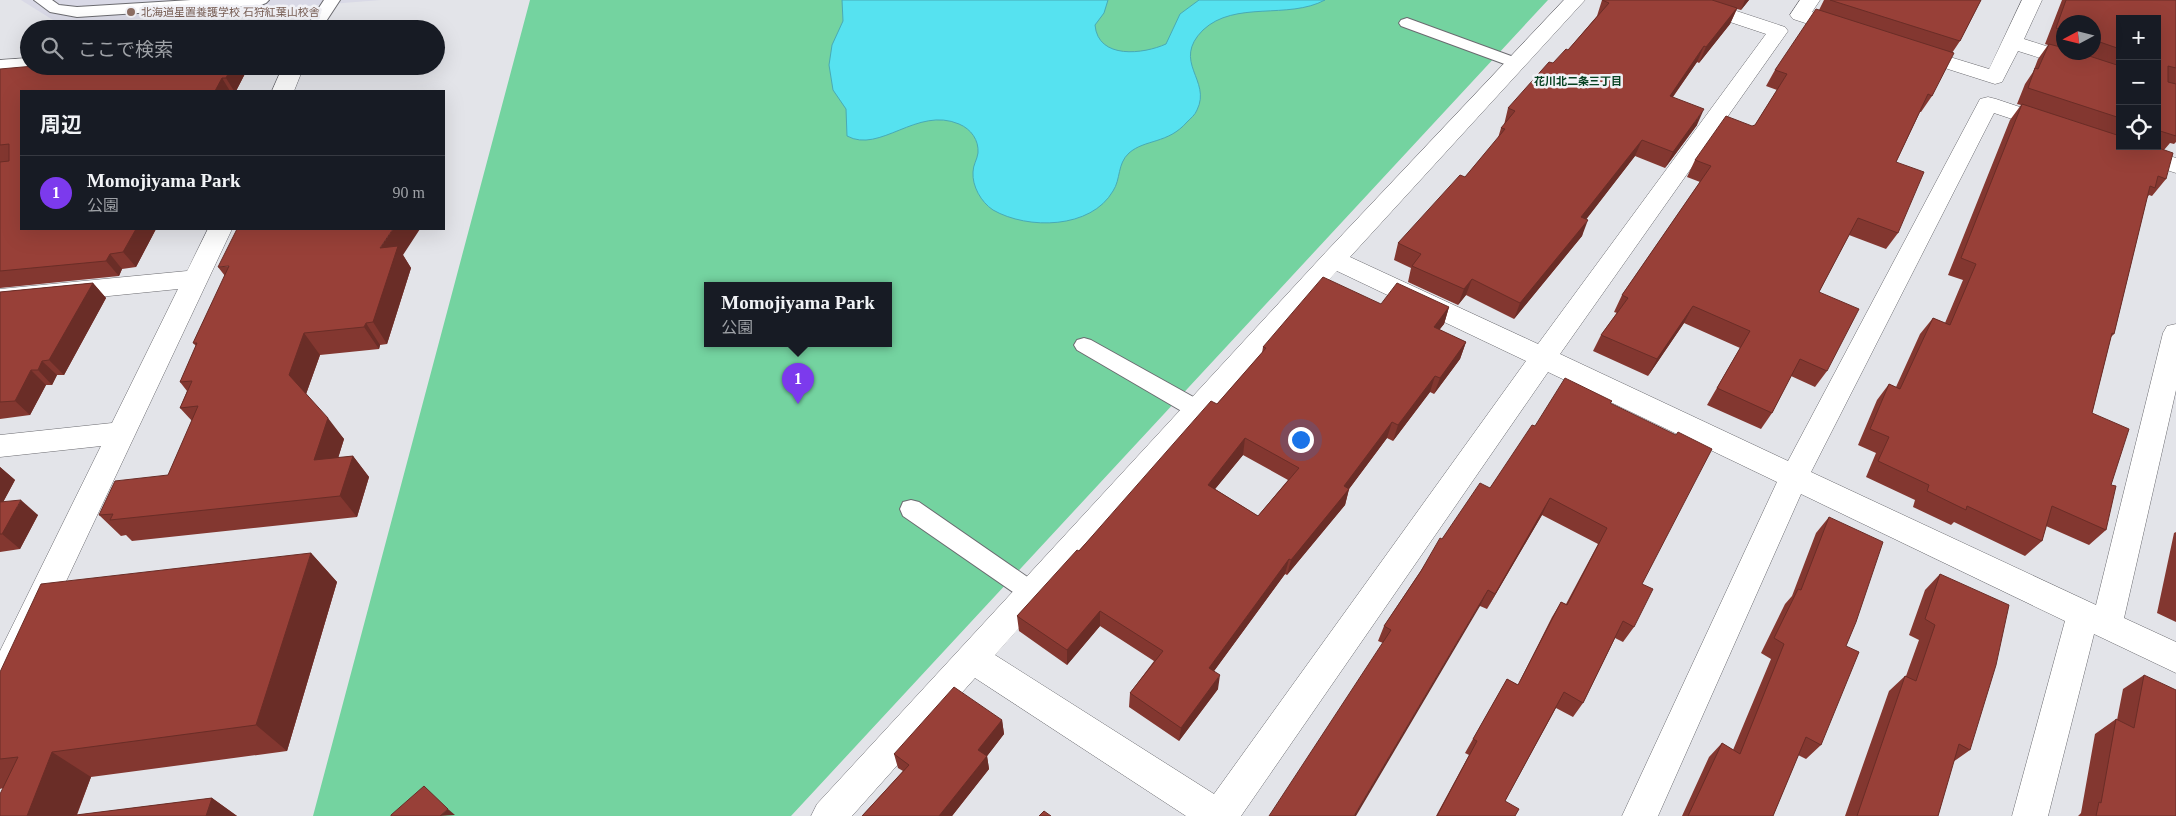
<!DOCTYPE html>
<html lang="ja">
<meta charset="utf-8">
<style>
body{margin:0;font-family:"Times New Roman","Noto Sans JP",serif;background:#20242c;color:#f1f3f6}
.controls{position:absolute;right:15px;top:15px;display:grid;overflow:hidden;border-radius:0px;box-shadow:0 5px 20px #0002}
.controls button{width:45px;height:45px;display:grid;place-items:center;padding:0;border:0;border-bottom:1px solid #363941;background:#171b24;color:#f1f3f6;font:25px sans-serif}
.compass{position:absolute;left:2056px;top:15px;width:45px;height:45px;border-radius:50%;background:#171b24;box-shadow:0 5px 20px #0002;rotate:263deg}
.you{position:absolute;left:1300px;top:439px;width:18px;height:18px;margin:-12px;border:4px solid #fff;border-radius:50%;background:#1a73e8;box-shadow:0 0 0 8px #1a73e833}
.badge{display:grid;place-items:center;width:32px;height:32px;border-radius:50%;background:#7c3aed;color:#fff;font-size:16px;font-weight:700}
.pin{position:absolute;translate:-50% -41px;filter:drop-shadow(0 1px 2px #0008)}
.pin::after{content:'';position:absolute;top:26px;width:18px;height:15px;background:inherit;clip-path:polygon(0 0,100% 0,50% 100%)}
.popup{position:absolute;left:704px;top:282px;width:188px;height:65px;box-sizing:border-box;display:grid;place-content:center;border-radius:0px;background:#171b24;filter:drop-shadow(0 1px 4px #0005);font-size:16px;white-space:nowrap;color:#9ea1a6}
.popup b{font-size:19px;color:#f1f3f6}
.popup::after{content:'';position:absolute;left:50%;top:100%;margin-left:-10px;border:10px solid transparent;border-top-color:#171b24}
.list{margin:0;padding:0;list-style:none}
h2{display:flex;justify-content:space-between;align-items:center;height:65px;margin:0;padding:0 20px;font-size:21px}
h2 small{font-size:16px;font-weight:400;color:#9ea1a6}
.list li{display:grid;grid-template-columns:32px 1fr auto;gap:15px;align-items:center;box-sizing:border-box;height:75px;padding:0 20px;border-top:1px solid #363941}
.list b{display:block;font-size:19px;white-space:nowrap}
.list p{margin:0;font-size:16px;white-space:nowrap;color:#9ea1a6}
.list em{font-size:16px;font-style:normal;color:#9ea1a6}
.icon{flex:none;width:28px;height:28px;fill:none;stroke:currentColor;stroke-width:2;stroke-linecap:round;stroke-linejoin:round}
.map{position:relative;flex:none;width:2176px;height:816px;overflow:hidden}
.search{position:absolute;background:#171b24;box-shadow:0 5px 20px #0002;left:20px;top:20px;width:425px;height:55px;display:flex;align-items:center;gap:12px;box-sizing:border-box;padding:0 18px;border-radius:28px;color:#9ea1a6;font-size:19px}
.panel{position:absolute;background:#171b24;box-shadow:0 5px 20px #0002;left:20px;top:90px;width:425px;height:140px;border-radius:0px}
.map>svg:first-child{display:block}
.built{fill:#d9d9e6}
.green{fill:#74d3a0;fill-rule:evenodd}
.water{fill:#56e2f0;stroke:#48aab5}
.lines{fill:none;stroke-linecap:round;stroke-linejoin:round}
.lane-casing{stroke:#6b6b70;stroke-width:2}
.street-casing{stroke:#6b6b70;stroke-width:1}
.lane{fill:#fff;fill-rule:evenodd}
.street{fill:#fff;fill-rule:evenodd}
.wall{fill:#833730;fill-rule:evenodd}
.shaded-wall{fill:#6a2d27}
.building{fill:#984038;stroke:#6a2d27;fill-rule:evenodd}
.education-dot{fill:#8d6e63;stroke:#f1f1f6;stroke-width:2}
.labels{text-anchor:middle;stroke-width:5;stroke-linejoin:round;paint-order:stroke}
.far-education-label{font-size:11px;fill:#785e54;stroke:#f1f1f6;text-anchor:start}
.far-neighbourhood-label{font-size:11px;font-weight:bold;fill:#064121;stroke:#f1f1f6}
</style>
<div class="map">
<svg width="2176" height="816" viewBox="0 0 2176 816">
<rect width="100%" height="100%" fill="#e3e4e9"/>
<!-- built -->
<path class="built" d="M21,0H381L61,25Z"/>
<!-- green -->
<path class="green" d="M530,0H1548L791,816H313ZM708,285H888V343H708Z"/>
<!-- water -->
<path class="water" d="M842,0H1108L1104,13L1095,25C1098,60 1144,54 1166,44L1180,14L1199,0H1325C1288,20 1235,0 1203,30C1171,62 1212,80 1197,110C1195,115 1191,118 1187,122C1168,144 1145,139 1129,153C1117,164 1121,179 1113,191C1091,229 1028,230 993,210C981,202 972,186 973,172C973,165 977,160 978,153C979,140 971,129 959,124C917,106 880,154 847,136L846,109L833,90L829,65L832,45L843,21Z"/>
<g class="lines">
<!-- lane casing -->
<g class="lane-casing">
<path id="lane" d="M34,0H52L59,5L77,7L191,0H269L266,3L261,5L77,17L50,12Z
M324,0H340L321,29H305Z
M1407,18L1522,60L1524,63L1522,66H1510L1401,26L1399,23L1401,20Z
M1084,338L1091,340L1206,404L1209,410L1206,416L1198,418L1190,416L1077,350L1074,345L1077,340Z
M911,500L919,502L1039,585L1043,592L1039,599L1031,602L1023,599L903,516L900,509L903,502Z"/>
</g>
<!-- street casing -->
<g class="street-casing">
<path id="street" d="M1564,0H1585L1350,257L1538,344L1766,34L1676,4L1673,0H1703L1785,27L1788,31L1560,354L1788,461L1980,99L1988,97L1996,99L2059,120L2062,125L2059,130L2051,132L1994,113L1811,472L2096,605L2163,333L2167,326L2176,324V390L2124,618L2176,642V673L2094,634L2048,816H2012L2065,621L1801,494L1658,816H1622L1777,482L1548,372L1241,816H1186L975,678L852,816H811L817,804L1325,253ZM1337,271L1526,361L1214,794L995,655Z
M1800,0H1820L1812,12L1852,26L1855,30L1852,34L1845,36L1793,19L1790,15Z
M2022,0H2042L2024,39L2120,70V83L2018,51L2002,82L1995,84L1907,56L1904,52L1907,48L1914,46L1989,69Z
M29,58V66H38L36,68L0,72V60Z
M283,66H304L294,91H272Z
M2139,146L2176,158V173L2126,157L2123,152L2126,147Z
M208,229H232L12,696L0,700V651L101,446L0,457V435L112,423L178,289L0,307V289L187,271Z"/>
</g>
<!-- lane -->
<use href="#lane" class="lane"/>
<!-- street -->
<use href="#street" class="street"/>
</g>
<!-- wall -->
<path class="wall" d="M1602,0H1749L1741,10L1737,9L1730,24L1699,63L1697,62L1673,97L1697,125L1665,168L1635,156L1586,219L1582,236L1514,319L1466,295L1458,305L1408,282L1411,268L1394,260L1398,243L1465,177L1498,138L1501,128L1504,125L1508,108L1553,63L1568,50L1597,16Z
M1824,0H1981L1960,41L1952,53L1932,96L1921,112H1920L1896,162L1898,233L1886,249L1849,235L1819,292L1827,371L1815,387L1791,376L1772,413L1761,429L1707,405L1740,348L1684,323L1648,376L1593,351L1601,335L1617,313L1614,312L1622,295L1700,182L1687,177L1695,160L1755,125L1777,90L1766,86L1775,70L1819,10Z
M2062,0H2176V142L2174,144L2170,143L2164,150L2166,179L2152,196L2149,195L2147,198L2114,334L2111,337L2092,413L2111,485L2106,530L2089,545L2046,526L2042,541L2025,556L1954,522L1951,525L1913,507L1915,500L1866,477L1876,453L1858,445L1877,400L1889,384L1896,387L1920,334L1933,318L1945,323L1963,280L1948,275L2010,120L2021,105L2017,104L2025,84L2033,72L2038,59L2048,45L2045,44ZM2120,19H2157V146H2120ZM2064,22H2094V52H2064Z
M249,66L236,91H21L156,229L136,267L122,269L119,276L0,288V69Z
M403,255L411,268L387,344L380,345L379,349L320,355L306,394L344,439L338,458L353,456L369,477L357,517L132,541L126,535L121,536L99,515L168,475L192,421L180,408L187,391L180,382L196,346L193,343L225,276L218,267Z
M93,283L106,298L64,375H57L52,385H46L30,415L0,419V292Z
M1381,304L1449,307L1444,324L1439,330L1466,342L1460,359L1434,394L1430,392L1393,441L1387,438L1349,489L1345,505L1287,575L1285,574L1214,671L1218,689L1179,741L1129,707L1130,693L1154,661L1100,626L1067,665L1019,631L1017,616L1217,404L1262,353L1263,347ZM1243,455L1288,480L1258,516L1215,489Z
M1610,404L1642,584L1634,627L1623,642L1615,638L1583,703L1573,717L1556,708L1505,801L1515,816H1436L1469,755L1465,753L1507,679L1518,685L1552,617L1561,602L1566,604L1598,544L1542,515L1487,609L1480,606L1383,643L1378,641L1384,626L1442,539L1490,488L1535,426Z
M0,467L15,480L3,502L38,515L20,549L0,552Z
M1829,517L1846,646L1821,745L1806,759L1798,755L1773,816H1682L1709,757L1722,743L1733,750L1771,659L1761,653L1785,604L1792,596L1816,533Z
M2176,532V622L2157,613L2174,533Z
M311,553L337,582L287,751L91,777L77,815L212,798L237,816H0L3,788L0,789V672Z
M1940,574L1970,750L1953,762L1938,816H1845L1889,691L1905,676H1906L1919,640L1909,635L1925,590Z
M2144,675L2176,816H2078L2081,813L2095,734L2116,719L2117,720L2123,689Z
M1002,720L1004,734L987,756L989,769L952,816H862L903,771L898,768L894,754Z"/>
<!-- shaded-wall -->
<path class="shaded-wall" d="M1745,0H1749L1741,10Z
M1737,8L1730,24L1699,63L1706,47Z
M1704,46L1697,62L1662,112L1670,96Z
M232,66H249L236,91H234L226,78Z
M222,78L230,91H215Z
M1704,109L1697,125L1665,168L1673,152Z
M1642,140L1635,156L1575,234L1581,217Z
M1588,220L1582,236L1514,319L1520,303Z
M136,229H156L136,267L123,252Z
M393,229H420L403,255L411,268L387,344L373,322L380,248Z
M110,254L122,269L119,276L106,261Z
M1472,279L1466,295L1458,305L1464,289Z
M93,283L106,298L64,375L49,360Z
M1693,306L1684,323L1648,376L1657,359Z
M1449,307L1444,324L1428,344L1434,327Z
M366,323L380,345L379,349L364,327Z
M304,333L320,355L305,397L289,375Z
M1466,342L1460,359L1434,394L1440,378Z
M42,361L57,375L52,385L38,370Z
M31,370L46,385L30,415L15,401Z
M1435,376L1430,392L1393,441L1398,425Z
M328,418L344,439L331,481L314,460Z
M1392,422L1387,438L1349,489L1345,505L1287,575L1291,560L1344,486Z
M1245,438L1243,455L1206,500L1208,485Z
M353,456L369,477L357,517L340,496Z
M0,467L15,480L0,508Z
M1550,498L1542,515L1487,609L1495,594Z
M21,500L38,515L20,549L2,534Z
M311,553L337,582L287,751L256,725Z
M1289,559L1285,574L1206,682L1209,668Z
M1488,590L1480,606L1356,816H1354Z
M1100,611V626L1067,665V650Z
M1220,675L1218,689L1179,741L1181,728Z
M1002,720L1004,734L981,764L978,750Z
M52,752L91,777L76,816H27Z
M987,756L989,769L952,816H939Z
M212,798L237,816H206Z
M448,809L455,815L440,816Z"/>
<!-- building -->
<path class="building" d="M1602,0H1712L1737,8L1706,47L1704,46L1670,96L1704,109L1673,152L1642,140L1581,217L1588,220L1520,303L1472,279L1464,289L1412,266L1421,254L1398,243L1460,175L1465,177L1505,129L1501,128L1515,111L1508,108L1549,62L1553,63L1566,49L1568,50L1609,3Z
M1830,0H1981L1960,41Z
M2066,0H2176V68L2168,66V82L2176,84V136L2157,130V19H2120V49L2094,40V22H2064V31L2056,28Z
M1816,9L1954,53L1932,96L1928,94L1896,162L1924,172L1898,233L1858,218L1819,292L1859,309L1827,371L1800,359L1772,413L1717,388L1750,331L1693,306L1657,359L1601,335L1628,298L1622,295L1711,166L1695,160L1726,116L1752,126L1755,125L1787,74L1775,70Z
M2049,44L2064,48V52H2077L2120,66V118L2028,88L2035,68L2038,69Z
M34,66H232L226,78H222L215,91H21V229H136L123,252L110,254L106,261L0,271V162L9,161V144L0,145V69Z
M2022,104L2120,136V146H2153L2173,153L2166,179L2158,176L2155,188L2150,186L2114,334L2112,333L2092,413L2129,429L2111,485L2116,486L2106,530L2052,506L2042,541L1967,506L1966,510L1927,491L1929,485L1878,461L1889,437L1870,429L1889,384L1900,389L1933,318L1950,325L1976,264L1961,258Z
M237,229H393L380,248L398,246L373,322L366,323L364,327L304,333L289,375L328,418L314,460L353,456L340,496L110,520L113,514L99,515L115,481L168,475L198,406L180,408L192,381L180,382L197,343H193L229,266L218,267Z
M1323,277L1381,304L1397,283L1449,307L1434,327L1466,342L1440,378L1435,376L1398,425L1392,422L1344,486L1349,489L1291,560L1289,559L1209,668L1220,675L1181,728L1130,693L1163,651L1100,611L1067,650L1017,616L1077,550L1079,551L1211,401L1217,404L1266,348L1263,347ZM1245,438L1299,468L1258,516L1208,485Z
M93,283L49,360L42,361L38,370H31L15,401L0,402V292Z
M1565,378L1612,401L1610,403L1676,435L1678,432L1712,449L1642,584L1653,589L1634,627L1623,621L1583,703L1564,692L1505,801L1519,809L1515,816H1437L1477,741L1473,739L1507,679L1518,685L1561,602L1567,605L1607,528L1550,498L1495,594L1488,590L1354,816H1269L1391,630L1384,626L1421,571L1440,538L1442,539L1480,483L1490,488L1532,425L1535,426Z
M21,500L2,534H0V502Z
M1829,517L1883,542L1856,622L1846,646L1859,652L1821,745L1806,737L1773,816H1688L1722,743L1740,754L1784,644L1774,638L1798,589L1801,590Z
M311,553L256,725L52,752L27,816H0V794L18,757L0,759V672L41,584Z
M1940,574L2009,605L1996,665L1970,750L1959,744L1938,816H1857L1905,676L1916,681L1935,625L1925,619Z
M2144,675L2176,690V816H2096L2099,802L2101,803L2116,719L2134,728Z
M954,687L1002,720L978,750L987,756L939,816H862L909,765L894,754Z
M424,786L448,809L440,816H391V815Z
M212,798L206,816H68Z
M1044,811L1051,816H1039Z"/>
<!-- markers -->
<circle class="education-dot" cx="131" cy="12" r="5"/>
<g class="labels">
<!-- far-education labels -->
<g class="far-education-label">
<text x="141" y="16">北海道星置養護学校 石狩紅葉山校舎</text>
</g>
<!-- far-neighbourhood labels -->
<g class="far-neighbourhood-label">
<text x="1578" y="85">花川北二条三丁目</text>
</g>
</g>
</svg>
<div class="controls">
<button>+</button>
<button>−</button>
<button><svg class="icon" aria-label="locate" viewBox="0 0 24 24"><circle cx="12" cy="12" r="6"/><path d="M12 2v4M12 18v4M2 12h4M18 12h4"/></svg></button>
</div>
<svg class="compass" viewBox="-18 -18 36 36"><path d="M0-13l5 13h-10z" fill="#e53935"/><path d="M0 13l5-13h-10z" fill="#9ea1a6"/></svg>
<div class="you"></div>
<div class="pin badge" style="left:798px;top:404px">1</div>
<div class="popup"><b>Momojiyama Park</b>公園</div>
<div class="search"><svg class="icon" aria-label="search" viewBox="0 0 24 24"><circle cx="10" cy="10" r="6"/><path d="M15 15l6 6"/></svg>ここで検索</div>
<section class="panel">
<h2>周辺<small></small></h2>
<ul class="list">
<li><span class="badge">1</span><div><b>Momojiyama Park</b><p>公園</p></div><em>90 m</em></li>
</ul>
</section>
</div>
